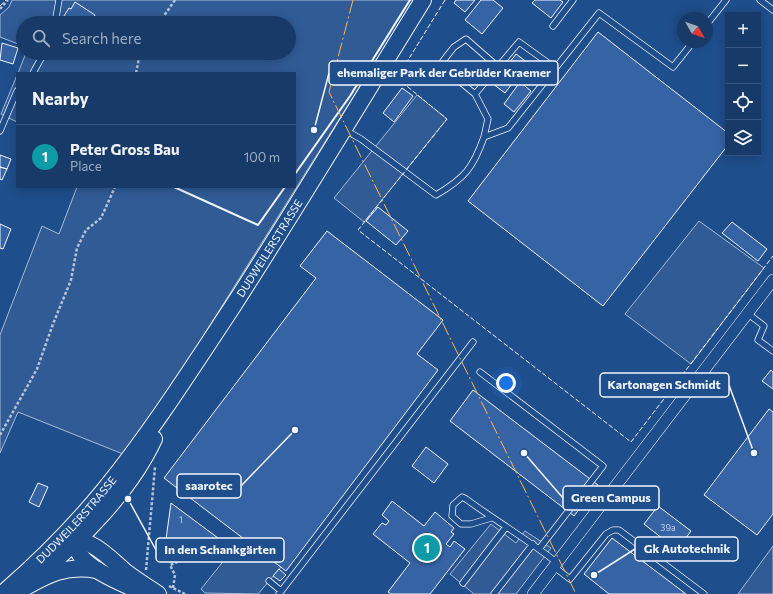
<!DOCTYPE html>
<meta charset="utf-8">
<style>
body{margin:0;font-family:Commissioner,sans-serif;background:#20416f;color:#f1f3f6}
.controls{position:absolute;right:12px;top:12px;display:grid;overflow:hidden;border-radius:0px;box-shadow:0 2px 10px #0003}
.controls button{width:36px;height:36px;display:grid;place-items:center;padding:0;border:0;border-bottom:1px solid #36547d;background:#173a69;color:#f1f3f6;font:20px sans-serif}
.compass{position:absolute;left:677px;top:12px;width:36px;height:36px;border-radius:50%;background:#173a69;box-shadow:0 2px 10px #0003;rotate:130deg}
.you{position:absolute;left:506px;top:383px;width:14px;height:14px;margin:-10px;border:3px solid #fff;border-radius:50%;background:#1a73e8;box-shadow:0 0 0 6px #1a73e833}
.badge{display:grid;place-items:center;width:26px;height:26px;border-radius:50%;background:#ffb74d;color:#fff;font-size:13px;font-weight:700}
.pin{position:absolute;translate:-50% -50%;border:2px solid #fff;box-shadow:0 1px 4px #0006}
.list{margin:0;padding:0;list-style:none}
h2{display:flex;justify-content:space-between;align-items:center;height:52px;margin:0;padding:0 16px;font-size:17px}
h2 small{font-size:13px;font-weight:400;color:#9eadc0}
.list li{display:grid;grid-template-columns:26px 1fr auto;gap:12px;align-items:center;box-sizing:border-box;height:64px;padding:0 16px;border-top:1px solid #36547d}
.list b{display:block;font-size:15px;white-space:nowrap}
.list p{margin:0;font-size:13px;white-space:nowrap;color:#9eadc0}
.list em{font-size:13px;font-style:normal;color:#9eadc0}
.icon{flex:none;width:22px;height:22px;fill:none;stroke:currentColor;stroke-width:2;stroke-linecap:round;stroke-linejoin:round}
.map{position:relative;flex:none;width:773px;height:594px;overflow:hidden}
.search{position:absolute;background:#173a69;box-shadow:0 2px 10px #0003;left:16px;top:16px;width:280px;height:44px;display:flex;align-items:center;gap:10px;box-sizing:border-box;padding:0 14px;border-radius:22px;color:#9eadc0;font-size:15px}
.panel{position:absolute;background:#173a69;box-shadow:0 2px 10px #0003;left:16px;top:72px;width:280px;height:116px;border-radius:0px}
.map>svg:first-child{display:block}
.built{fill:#305b95;stroke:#a8bbd7}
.building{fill:#3563a3;stroke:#f2f6ff}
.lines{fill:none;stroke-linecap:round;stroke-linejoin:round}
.lane-casing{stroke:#f2f6ff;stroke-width:7}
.street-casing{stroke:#f2f6ff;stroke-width:12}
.secondary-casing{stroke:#f2f6ff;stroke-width:18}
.path{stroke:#b3c4dc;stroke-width:2.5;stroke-dasharray:3 2;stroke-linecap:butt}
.lane{stroke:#1f4e8c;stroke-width:5.5}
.street{stroke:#1f4e8c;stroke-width:11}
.secondary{stroke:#1f4e8c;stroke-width:16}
.fence{stroke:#f2f6ff;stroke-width:1;stroke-dasharray:5 2;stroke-linecap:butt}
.wall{stroke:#f2f6ff;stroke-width:2}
.power{stroke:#ffb74d;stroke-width:1;stroke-dasharray:14 3 2 3;stroke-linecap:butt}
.labels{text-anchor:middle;stroke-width:3;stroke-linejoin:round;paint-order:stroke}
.number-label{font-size:9px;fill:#c3d1e8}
.street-label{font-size:11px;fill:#f2f6ff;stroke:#1f4e8c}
.leader{fill:none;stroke:#f2f6ff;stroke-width:1.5}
.callout-dot{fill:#f2f6ff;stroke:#1f4e8c;stroke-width:1.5}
.callout{fill:#1f4e8c;stroke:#f2f6ff;stroke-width:1.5}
.callout-label{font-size:12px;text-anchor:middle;font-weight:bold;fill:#f2f6ff}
</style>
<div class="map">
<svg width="773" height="594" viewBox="0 0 773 594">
<rect width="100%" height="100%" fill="#1f4e8c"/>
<!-- built -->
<path class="built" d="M12,0H414L128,456L18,412L0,453V335L42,226L59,234L77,187H295V73H18L26,53H289V23H23V46L0,37V15L9,7Z
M17,75V122L1,114Z
M417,95L447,119L364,222L334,198Z
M699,221L764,268L691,364L625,314Z
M491,524L516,543L525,531L551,548L516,594H474L450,574Z
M242,538L281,567L258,594L205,593L201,589Z
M773,546V594H738Z"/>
<!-- building -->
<path class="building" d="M456,0H475L465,12L454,3Z
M481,0H493L503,8L482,34L465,20Z
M535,0H560L563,2L551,18L532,3Z
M75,2L95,15L92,23H62L63,20L62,19L69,8L71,9Z
M598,32L728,133V145L603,306L468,201Z
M2,43L18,48L13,64L0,60Z
M516,54L528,63L505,93L493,84Z
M520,82L531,91L514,112L504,104Z
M402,88L413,96L394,122L383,113Z
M0,155L11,159L7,169L0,167Z
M0,167L7,169L2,180L0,179Z
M378,207L408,231L396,245L366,221Z
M732,222L767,249L758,261L722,233Z
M0,224L11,229L3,249L0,248Z
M327,231L443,320L417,354L438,370L286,571L164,478L316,278L300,266Z
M771,370L773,372V389L762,381Z
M473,390L598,485L574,516L450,421Z
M769,409L773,412V514L757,535L704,495Z
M426,447L448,464L434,483L412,466Z
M38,483L48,487L39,507L29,502Z
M392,501L424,526L435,512L454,528L451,532L454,534L446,544L450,547L454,541L465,549L430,594H391L388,592L410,563L373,534L382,523L386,525L389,521L382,515Z
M171,503L218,538L163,561Z
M658,506L691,531L677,550L644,524Z
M612,538L686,594H609L584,574Z
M279,569L286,575L280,581L273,576Z"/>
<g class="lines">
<!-- lane casing -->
<g class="lane-casing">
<path id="lane" d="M760,0L773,10
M55,23L59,0
M707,24L726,0
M553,26L573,0
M33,73L44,53
M475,94L519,42L555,68
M345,130L361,139L436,195C465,178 473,168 484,137L508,128L599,13L673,67L693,42
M0,131L17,91
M484,137L488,119L475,94L452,75L443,61L454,47L466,39L498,67
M747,313L764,326L758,340L773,351
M480,372L603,466L539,549
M491,518L471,524H461L452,516L453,505L462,497L466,499C496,521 527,539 556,562
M553,566L570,579L606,534L613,530H619L704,594
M269,581L281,591
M463,583L506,527
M279,594L473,342
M494,594L533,544"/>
</g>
<!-- street casing -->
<g class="street-casing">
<path id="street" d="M533,594L773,280"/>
</g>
<!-- secondary casing -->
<g class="secondary-casing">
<g id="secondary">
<path d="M79,531C78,537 76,544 78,550C83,569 129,586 146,594"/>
<path d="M69,540C93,538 110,559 127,573C137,581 148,587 158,594"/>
<path d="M37,575C81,541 131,489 154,439"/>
<path id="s1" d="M2,594C39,562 74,527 105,489C152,431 192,368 233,306C298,205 360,102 423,0"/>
<path d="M13,594C44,577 61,564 97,570"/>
</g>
</g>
<!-- path -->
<path class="path" d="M0,9L8,0
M159,23L175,0
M136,73L140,53
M0,435L37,369L53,324L71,280L77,248L86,230L101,218L115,187
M146,570L155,467
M169,586L185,594
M173,588L175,575L170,565L229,540"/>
<!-- lane -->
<use href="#lane" class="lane"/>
<!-- street -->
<use href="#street" class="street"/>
<!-- secondary -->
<use href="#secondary" class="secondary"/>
<!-- fence -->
<path class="fence" d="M445,0L397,78L447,119L358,230L631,442L773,256
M0,6L6,0"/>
<!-- wall -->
<path class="wall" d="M295,174L350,96L410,0
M174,187L258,225L285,187"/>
<!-- power -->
<path class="power" d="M353,0L329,92L576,594"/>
</g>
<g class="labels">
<!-- number labels -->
<g class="number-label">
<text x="181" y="523">1</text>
<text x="668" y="531">39a</text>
</g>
<!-- street labels -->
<g class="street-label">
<text dy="4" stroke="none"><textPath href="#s1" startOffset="439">DUDWEILERSTRASSE</textPath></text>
<text dy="4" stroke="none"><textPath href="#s1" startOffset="105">DUDWEILERSTRASSE</textPath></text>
</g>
</g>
<!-- callouts -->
<path class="leader" d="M314 130L329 73M754 453L729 385M295 430L241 486M524 453L563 498M594 575L635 549M128 499L156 550"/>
<g class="callout-dot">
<circle cx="314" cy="130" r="4"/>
<circle cx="754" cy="453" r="4"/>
<circle cx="295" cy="430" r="4"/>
<circle cx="524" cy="453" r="4"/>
<circle cx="594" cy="575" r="4"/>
<circle cx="128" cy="499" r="4"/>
</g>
<g class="callout">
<rect x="329" y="61" width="229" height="24" rx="4"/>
<rect x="600" y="373" width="129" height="24" rx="4"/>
<rect x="177" y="474" width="64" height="24" rx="4"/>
<rect x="563" y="486" width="96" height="24" rx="4"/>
<rect x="635" y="537" width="103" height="24" rx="4"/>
<rect x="156" y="538" width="128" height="24" rx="4"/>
</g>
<g class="callout-label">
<text x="444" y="77">ehemaliger Park der Gebrüder Kraemer</text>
<text x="664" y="389">Kartonagen Schmidt</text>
<text x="209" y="490">saarotec</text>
<text x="611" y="502">Green Campus</text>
<text x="687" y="553">Gk Autotechnik</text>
<text x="220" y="554">In den Schankgärten</text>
</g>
</svg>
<div class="controls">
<button>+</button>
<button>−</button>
<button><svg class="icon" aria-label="locate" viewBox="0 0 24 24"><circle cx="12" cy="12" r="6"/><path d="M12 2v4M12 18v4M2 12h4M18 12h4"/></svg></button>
<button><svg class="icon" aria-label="layers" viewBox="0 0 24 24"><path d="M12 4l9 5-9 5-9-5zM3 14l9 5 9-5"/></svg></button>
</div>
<svg class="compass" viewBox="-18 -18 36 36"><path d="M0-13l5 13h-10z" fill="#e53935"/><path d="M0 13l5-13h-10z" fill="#9eadc0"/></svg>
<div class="you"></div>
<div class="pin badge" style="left:427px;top:548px;background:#0f9aa8">1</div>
<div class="search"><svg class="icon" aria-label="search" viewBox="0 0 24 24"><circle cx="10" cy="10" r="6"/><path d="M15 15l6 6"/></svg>Search here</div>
<section class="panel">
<h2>Nearby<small></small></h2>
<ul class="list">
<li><span class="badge" style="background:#0f9aa8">1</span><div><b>Peter Gross Bau</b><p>Place</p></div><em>100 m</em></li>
</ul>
</section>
</div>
